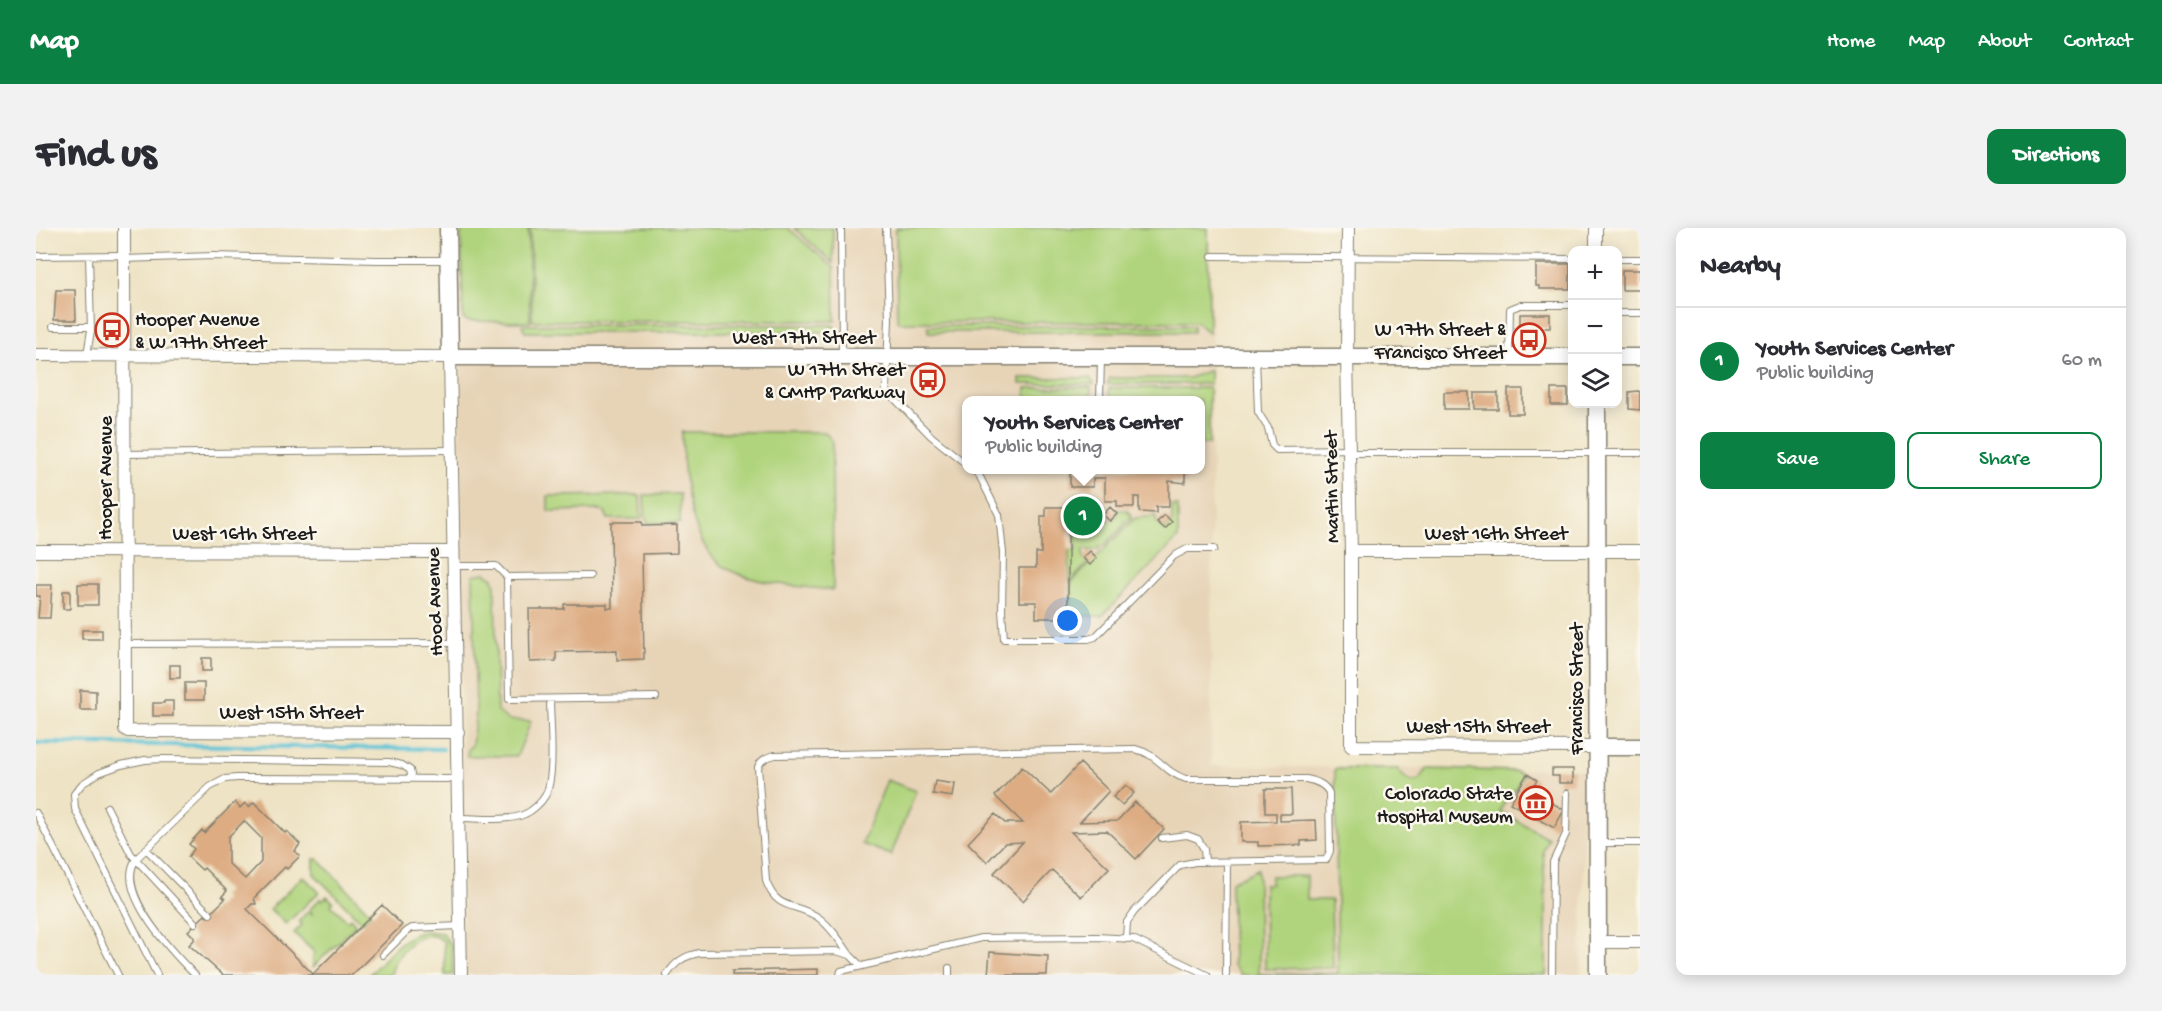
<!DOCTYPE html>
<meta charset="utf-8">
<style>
body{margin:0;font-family:"Gochi Hand",sans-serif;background:#f2f2f3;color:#2b2b33}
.controls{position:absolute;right:18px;top:18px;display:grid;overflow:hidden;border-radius:12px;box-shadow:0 3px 15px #0003}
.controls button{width:54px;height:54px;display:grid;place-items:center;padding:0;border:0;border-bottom:2px solid #e1e1e2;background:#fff;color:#2b2b33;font:30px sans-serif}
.you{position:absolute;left:1032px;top:393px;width:21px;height:21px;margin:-15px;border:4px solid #fff;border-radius:50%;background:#1a73e8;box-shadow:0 0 0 9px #1a73e833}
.badge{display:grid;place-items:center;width:39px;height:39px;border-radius:50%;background:#0b8043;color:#fff;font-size:20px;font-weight:700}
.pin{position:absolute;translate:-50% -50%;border:3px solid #fff;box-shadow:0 2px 6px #0006}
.popup{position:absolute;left:926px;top:168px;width:243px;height:78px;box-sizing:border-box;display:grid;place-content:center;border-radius:12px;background:#fff;filter:drop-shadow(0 2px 4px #0005);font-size:20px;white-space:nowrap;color:#7c7c81}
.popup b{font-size:22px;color:#2b2b33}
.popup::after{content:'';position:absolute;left:50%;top:100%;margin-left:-12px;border:12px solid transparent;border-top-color:#fff}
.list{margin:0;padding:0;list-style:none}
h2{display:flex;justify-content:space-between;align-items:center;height:78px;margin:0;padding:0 24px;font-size:26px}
h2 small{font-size:20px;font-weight:400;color:#7c7c81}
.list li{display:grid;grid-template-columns:39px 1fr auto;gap:18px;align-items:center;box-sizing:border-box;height:108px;padding:0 24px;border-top:2px solid #e1e1e2}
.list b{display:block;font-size:22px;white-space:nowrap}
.list p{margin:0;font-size:20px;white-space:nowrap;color:#7c7c81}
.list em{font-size:20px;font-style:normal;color:#7c7c81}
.actions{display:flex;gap:12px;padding:18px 24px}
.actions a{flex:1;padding:14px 0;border:2px solid #0b8043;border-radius:12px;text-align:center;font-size:21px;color:#0b8043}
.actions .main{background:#0b8043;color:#fff}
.icon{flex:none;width:33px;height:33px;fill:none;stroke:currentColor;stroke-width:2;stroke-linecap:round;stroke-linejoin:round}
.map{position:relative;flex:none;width:1604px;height:747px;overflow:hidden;border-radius:12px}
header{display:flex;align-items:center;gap:36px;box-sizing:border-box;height:84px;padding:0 30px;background:#0b8043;color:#fff}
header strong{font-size:28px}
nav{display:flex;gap:33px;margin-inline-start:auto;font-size:21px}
.intro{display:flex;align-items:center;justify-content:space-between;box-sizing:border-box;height:144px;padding:0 36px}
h1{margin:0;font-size:42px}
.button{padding:15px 27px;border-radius:12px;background:#0b8043;color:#fff;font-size:21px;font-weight:700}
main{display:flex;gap:36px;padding:0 36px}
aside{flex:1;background:#fff;border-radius:12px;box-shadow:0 3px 15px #0003}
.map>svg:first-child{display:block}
.built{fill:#e7d4b7;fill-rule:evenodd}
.green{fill:#b0d47d;stroke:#66784c;stroke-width:1.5}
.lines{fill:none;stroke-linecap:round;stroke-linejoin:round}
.stream{stroke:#5ac3d7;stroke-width:4}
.building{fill:#ddac82;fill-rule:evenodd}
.service-casing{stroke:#858070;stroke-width:8}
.minor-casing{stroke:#858070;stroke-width:14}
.tertiary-casing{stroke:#858070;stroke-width:19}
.service{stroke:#fff;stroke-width:6}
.minor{stroke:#fff;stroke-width:12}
.tertiary{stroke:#fff;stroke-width:16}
.labels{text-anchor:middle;stroke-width:5;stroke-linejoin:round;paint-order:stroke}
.poi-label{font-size:20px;fill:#1c1c1c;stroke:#fbf7ec;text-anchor:end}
.street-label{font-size:20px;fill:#1c1c1c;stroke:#fbf7ec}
</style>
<header>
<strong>Map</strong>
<nav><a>Home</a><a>Map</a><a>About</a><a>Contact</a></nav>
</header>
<div class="intro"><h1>Find us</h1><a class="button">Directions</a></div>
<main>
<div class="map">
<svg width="1604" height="747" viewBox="0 0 1604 747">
<rect width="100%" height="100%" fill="#fbf7ec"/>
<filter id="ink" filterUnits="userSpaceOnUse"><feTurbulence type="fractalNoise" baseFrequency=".0167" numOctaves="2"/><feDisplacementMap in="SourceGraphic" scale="12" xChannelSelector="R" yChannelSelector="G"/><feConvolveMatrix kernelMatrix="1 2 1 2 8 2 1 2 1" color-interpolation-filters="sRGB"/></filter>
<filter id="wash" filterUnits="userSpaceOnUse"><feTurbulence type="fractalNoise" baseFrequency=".008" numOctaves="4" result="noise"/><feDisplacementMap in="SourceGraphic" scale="24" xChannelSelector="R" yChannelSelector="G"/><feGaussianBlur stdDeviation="1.35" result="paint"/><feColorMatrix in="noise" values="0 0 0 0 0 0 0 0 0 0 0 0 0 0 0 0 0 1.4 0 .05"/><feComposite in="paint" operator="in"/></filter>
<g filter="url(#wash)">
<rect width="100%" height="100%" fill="#eee3c4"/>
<!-- built -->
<path class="built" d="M423,0H1173L1176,108L1175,538L1549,542L1545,747H427ZM930,172H1164V242H930Z"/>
<!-- green -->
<path class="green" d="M425,0H492L494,94L431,93L427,91Z
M494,0H752L798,40L799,93H496Z
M758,0H797V35Z
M860,0H1172L1173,105L1160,94H863L861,93Z
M486,97H797L799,99L790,104H489Z
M892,98H1157V104H892Z
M1174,142V156H1071L1074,150H1153Z
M984,150H1054L1058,156H984Z
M1055,159V172H990V160Z
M1073,160H1173V216H1164V172H1073Z
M646,204H789L796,213L797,362C763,358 724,357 693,342C652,322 647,244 646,204Z
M644,266V295H611V291L609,290L608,267Z
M604,267L605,291H572L569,284L565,282L512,283V268Z
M1043,273H1062L1063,289L1066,287L1074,294L1081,287V282H1092V285H1095V290L1068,318H1063V322H1047V330L1052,335L1034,354L1033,323L1040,322V298H1035L1036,295H1033V283Z
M1136,278H1142V310L1066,388H1035V355L1099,290L1120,288V294L1129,302L1136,294Z
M449,345L457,350L459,356L461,483L472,492L495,493L481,528H431L432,521L436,517L440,484L437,347Z
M1299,541H1362C1367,550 1374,555 1384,552L1391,541L1480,543L1488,546L1472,573L1470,572L1464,583L1512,610L1507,623L1510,677V747H1205L1197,737L1195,654L1222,641L1223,746L1302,745Z
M851,552L880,563L855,627L826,616Z
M278,631H282L335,686L326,694L278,646Z
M267,648L283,664L250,696L234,681Z
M1235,648H1271V672H1295L1297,740L1229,741L1228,656H1235Z
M291,668L297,674L295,677L311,693L314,690L320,697L277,739V727L279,725L258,705L266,697L263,693L272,683L276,686L274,681L285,670L287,672Z
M391,703L406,705L416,718L417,747H409L408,714C387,693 358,727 355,747H333C350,730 367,705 391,703Z"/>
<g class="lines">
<!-- stream -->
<path class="stream" d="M0,515L407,521"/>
</g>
<g id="blocks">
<!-- building -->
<path class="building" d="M1500,36H1534V61H1503V58H1500Z
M1586,42H1604V62H1586Z
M20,62H39L40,92H18Z
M1484,86H1514V100H1484Z
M1472,161H1487V186H1472Z
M1515,161H1532V177H1515Z
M1602,163L1604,164V182L1593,181V164Z
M1408,164H1433V181H1408Z
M1438,165H1462V181H1438Z
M1034,242H1057V244H1072V242H1149V255L1133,253V279H1120V285L1103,284V269H1098V279H1081V273H1069V250H1057V259H1034Z
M1010,279H1032V390H1000V374H983V340H1000V325H1005V288H1010Z
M1074,279L1081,286L1074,293L1067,287Z
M1129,287L1136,294L1129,301L1121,294Z
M575,294H606V298L641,297V325L606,326L608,431L581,432V423L520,424V433L494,434L493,381H528V376H571V380H576Z
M1054,323L1061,330L1054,337L1047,330Z
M42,356H62V377H42Z
M0,357H16L14,390H2L4,368H0Z
M27,363H34V381H27Z
M46,402H66V411H46Z
M166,430H175V443H166Z
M134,437H144V450H134Z
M149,455H168V472H149Z
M44,462L60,463V482H44Z
M128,473H137V488H117V475H128Z
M1044,535L1073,563L1044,594L1081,593L1099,574L1128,601L1100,631L1071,603L1035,604L1073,640L1045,669L1016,642L987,673L958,645L987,614L969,615L951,634L932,615L959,586L969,595H987L959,568L986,539L1015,566Z
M1516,541H1537V555H1523V548H1516Z
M1491,546L1501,552L1495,562L1528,582L1518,600L1474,575Z
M899,553L919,556L917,569L897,566Z
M1090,557L1098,565L1086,577L1077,569Z
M1229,561H1255L1256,586H1244V593L1280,592L1281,612L1265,613V617L1222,618V614H1205V594L1240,593V585H1229Z
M199,574L204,580L209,575L213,579L218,574L249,605L251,603L264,616L259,623L264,628L251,641L249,639L218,670L220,676H216L211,681L277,746L346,677L366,697L316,747H187L153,717L158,712V709L152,703L169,687L171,689L189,671L186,668L191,663L168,640L166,642L152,629L158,621L153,616L166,602L168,605ZM208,593L225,610V634L209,651L192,635V609Z
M954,724L1012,728L1011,747H952Z
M782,741V747H696V743Z"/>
</g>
</g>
<g filter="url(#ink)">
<use href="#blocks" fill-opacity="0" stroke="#858070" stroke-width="1.5"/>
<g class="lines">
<!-- service casing -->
<g class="service-casing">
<path id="service" d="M805,0L806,128
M850,0L853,92L850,162L895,208L930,236
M0,28L88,27
M1176,28L1536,31
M88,31L177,28L341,32H412
M1582,31H1604
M1582,85H1604
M17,99H54
M51,127L55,102L53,28
M1473,128L1474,81L1484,77H1536
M1220,129L1222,184L1232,200L1236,217L1241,222L1313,221
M1064,172L1065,131
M1313,225H1604
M89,226L415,222
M937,242L943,247L963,287L967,325L966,382L968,411H1052L1059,409L1138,328L1151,321H1178
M418,338H460L471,349L554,348
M471,349L473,471L620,469
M88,416L419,415
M71,579L95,626L159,695
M0,585L82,747
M424,590C442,590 472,594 489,586C496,583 505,575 509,568C520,549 514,494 514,471
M1126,610L1151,607L1162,611L1168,621L1169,634
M1563,615H1604
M110,621L174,686
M347,727L371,703L376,700L425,698
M814,727C805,714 795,699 783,690C760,674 741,684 730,653L722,539C725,531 732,529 739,527L1099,521C1124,527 1127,544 1150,551H1270C1280,553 1289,556 1293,565L1294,623L1290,632L1159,634L1144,637L1098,684L1091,694L1090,711
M121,747L39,581L38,566L46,556L63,545L85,537L109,532L126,531L353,534L366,537L374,542L376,551
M159,747C137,725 78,664 100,631L174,559L189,551L201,550L422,551
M631,747C639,734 648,728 663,725L800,723L814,727L825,738
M804,747L805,743L945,710L1061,709L1097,711L1171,747
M913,747V740
M1190,747L1191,634
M1516,747L1517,634L1530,606L1531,565"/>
</g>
<!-- minor casing -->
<g class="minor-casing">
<path id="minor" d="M88,0L89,501L92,503L422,504
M1312,0L1311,128L1315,323V518L1560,519
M1560,0V22
M0,127L414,129L425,747
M0,323L417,324
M1315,323H1604
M1562,714H1604"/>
</g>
<!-- tertiary casing -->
<g class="tertiary-casing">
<path id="tertiary" d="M412,0L414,129H1536
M1582,129H1604
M1561,176L1562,747
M1560,519H1604"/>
</g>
<!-- service -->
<use href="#service" class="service"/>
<!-- minor -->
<use href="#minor" class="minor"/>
<!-- tertiary -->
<use href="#tertiary" class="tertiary"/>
</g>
</g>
<!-- icons -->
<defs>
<g id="bus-ring" transform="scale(1.725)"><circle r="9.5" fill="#fbf7ec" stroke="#c8321e" stroke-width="1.5"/><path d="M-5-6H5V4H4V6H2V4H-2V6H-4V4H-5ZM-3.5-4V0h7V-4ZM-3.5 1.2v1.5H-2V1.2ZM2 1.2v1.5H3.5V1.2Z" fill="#c8321e"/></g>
<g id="museum-ring" transform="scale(1.725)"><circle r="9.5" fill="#fbf7ec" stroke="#c8321e" stroke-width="1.5"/><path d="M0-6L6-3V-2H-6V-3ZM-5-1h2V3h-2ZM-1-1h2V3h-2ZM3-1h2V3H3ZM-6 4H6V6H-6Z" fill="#c8321e"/></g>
</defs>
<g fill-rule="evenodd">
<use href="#bus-ring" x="76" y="102"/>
<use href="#bus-ring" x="1493" y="112"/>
<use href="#bus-ring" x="892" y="152"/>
<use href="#museum-ring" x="1500" y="575"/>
</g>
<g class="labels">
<!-- poi labels -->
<g class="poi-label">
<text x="99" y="97" text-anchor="start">Hooper Avenue<tspan x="99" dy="23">&amp; W 17th Street</tspan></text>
<text x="1470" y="107">W 17th Street &amp;<tspan x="1470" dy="23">Francisco Street</tspan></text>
<text x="869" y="147">W 17th Street<tspan x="869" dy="23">&amp; CMHP Parkway</tspan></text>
<text x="1477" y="571">Colorado State<tspan x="1477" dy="23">Hospital Museum</tspan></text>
</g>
<!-- street labels -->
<g class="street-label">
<text x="768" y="115">West 17th Street</text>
<text transform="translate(68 250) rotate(-90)" y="7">Hooper Avenue</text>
<text transform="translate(1294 259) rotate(-91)" y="7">Martin Street</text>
<text x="208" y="311">West 16th Street</text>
<text x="1460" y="311">West 16th Street</text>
<text transform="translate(397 374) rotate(-92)" y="7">Hood Avenue</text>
<text transform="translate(1539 461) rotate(-90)" y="7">Francisco Street</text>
<text x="255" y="490">West 15th Street</text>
<text x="1442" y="504">West 15th Street</text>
</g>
</g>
</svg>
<div class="controls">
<button>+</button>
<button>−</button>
<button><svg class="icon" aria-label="layers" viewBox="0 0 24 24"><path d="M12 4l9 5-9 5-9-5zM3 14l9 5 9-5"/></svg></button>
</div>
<div class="you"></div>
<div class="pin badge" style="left:1047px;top:288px">1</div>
<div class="popup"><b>Youth Services Center</b>Public building</div>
</div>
<aside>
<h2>Nearby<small></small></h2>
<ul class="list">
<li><span class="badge">1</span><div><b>Youth Services Center</b><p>Public building</p></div><em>60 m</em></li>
</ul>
<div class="actions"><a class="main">Save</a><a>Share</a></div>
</aside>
</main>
